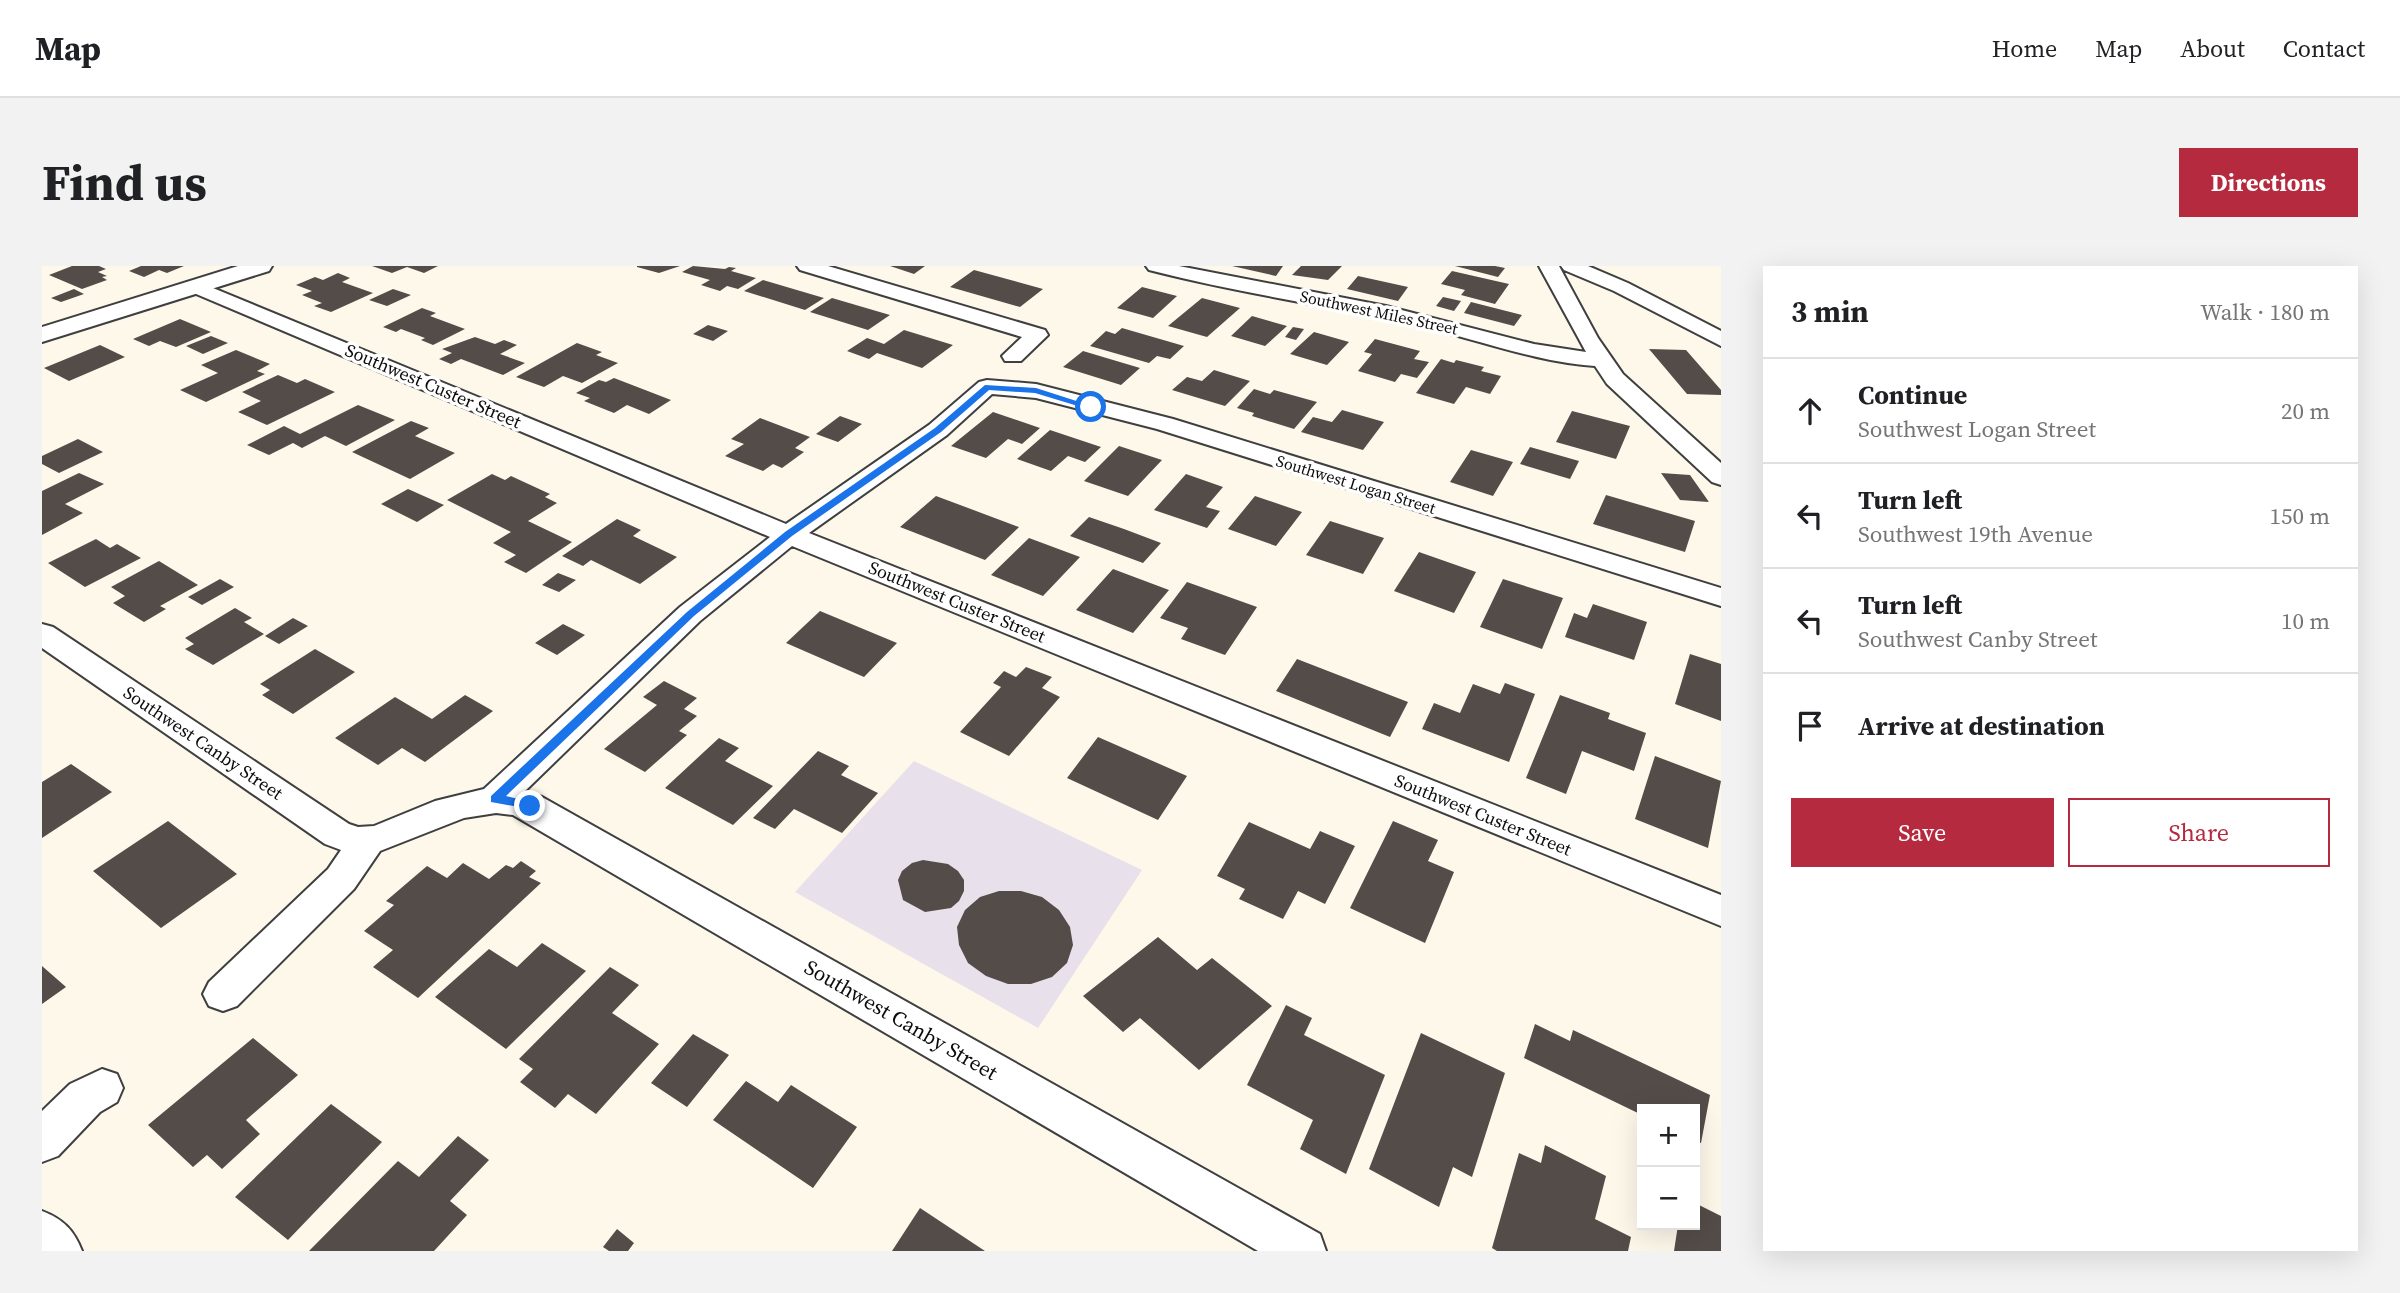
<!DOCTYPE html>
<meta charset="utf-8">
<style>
body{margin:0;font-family:"Source Serif 4",serif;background:#f2f2f2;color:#202124}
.controls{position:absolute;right:21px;bottom:21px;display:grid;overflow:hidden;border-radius:0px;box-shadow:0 7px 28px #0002}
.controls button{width:63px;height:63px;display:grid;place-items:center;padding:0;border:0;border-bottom:2px solid #e0e0e0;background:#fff;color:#202124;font:35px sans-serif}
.stop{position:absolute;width:21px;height:21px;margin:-16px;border:5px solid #1a73e8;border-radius:50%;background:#fff}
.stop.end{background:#1a73e8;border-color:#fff;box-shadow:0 2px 7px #0008}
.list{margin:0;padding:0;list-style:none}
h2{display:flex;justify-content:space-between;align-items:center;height:91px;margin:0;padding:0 28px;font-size:30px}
h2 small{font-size:23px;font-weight:400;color:#757577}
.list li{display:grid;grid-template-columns:46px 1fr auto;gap:21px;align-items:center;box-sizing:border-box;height:105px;padding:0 28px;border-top:2px solid #e0e0e0}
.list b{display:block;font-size:26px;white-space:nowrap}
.list p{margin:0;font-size:23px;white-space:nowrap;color:#757577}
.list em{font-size:23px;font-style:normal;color:#757577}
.actions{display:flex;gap:14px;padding:21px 28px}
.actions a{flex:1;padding:16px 0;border:2px solid #b52a3f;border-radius:0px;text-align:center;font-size:24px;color:#b52a3f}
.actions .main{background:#b52a3f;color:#fff}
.icon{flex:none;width:38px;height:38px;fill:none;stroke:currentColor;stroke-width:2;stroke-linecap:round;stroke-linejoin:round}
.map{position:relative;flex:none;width:1679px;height:985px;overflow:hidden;border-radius:0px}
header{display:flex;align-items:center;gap:42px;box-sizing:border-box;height:98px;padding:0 35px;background:#fff;border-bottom:2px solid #e0e0e0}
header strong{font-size:33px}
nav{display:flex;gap:38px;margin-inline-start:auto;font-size:24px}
.intro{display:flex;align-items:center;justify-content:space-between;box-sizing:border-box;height:168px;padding:0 42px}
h1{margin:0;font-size:49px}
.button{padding:18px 32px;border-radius:0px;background:#b52a3f;color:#fff;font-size:24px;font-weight:700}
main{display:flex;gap:42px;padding:0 42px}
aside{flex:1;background:#fff;border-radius:0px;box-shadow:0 7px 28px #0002}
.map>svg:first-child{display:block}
.industrial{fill:#e8e0ea}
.building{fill:#544c48}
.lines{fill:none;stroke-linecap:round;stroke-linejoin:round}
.minor-casing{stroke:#3f3f3f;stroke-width:4}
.tertiary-casing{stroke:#3f3f3f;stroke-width:4}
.minor{fill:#fff;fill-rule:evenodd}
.tertiary{fill:#fff;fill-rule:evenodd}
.route{fill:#1a73e8}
.labels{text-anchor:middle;stroke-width:7;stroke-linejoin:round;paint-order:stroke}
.far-street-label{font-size:16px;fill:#0c0c0c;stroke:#fff}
.street-label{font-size:18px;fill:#0c0c0c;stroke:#fff}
.near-street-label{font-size:21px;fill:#0c0c0c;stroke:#fff}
</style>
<header>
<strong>Map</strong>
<nav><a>Home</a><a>Map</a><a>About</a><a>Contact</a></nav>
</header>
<div class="intro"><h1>Find us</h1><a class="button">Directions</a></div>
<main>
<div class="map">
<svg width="1679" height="985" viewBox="0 0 1679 985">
<rect width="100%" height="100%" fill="#fef8eb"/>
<!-- industrial -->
<path class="industrial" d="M872,495L1100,604L996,762L753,626Z"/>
<!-- building -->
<path class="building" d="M30,0H57L64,3L56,6L65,10L60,11L65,14L40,23L7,9Z
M99,0H142L125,7L117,4L102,11L87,5Z
M330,0H396L382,7L365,1L350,7Z
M638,0L617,7L595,1V0Z
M651,0L683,3L687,1L694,2L689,5L714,12L696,23L685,20L678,25L659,19L668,14L640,6Z
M848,0H883L872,8Z
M1190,0H1241L1234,10Z
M1259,0H1300L1286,14L1250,9Z
M1413,0H1453L1463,2L1456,11Z
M932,4L1001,23L978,41L908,21Z
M1410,5L1467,18L1453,38L1419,29L1423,24L1399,18Z
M296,7L308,12L300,16L331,27L289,46L272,40L280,37L260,29L270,25L254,19L273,11L281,14Z
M1316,10L1366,21L1356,35L1305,23Z
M721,14L782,32L763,44L702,25Z
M1100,21L1135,30L1111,52L1075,42Z
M32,23L42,28L19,36L9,32Z
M351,23L369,29L345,40L327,34Z
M1401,31L1419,35L1412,45L1394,40Z
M790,32L848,49L826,64L768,46Z
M1160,32L1198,42L1165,71L1126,60Z
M1429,36L1480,49L1472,60L1422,47Z
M380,42L394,47L388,50L423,63L391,79L379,74L383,72L359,63L354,66L341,61Z
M1210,50L1245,60L1223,80L1189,70Z
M138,53L169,66L134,81L118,75L107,80L91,73Z
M666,59L686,65L671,75L651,68Z
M1251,61L1262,63L1254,74L1243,71Z
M1080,62L1142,80L1128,93L1115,90L1107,97L1048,80L1064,65L1073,68Z
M862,64L911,79L880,102L835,87L827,93L805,85L825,72L842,78Z
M1272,66L1307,76L1285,99L1248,88Z
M169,70L186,77L161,88L144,80Z
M433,71L453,78L462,74L475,79L458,88L483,97L461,109L419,93L409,98L397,93L410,87L400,83Z
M1333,73L1378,85L1372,93L1387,96L1375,112L1359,108L1353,116L1316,105L1330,88L1322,86Z
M535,77L560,86L554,89L576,97L540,117L521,110L502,121L474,111Z
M58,79L83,91L27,115L2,102Z
M1607,83L1644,84L1679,124V129L1645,128Z
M194,84L228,98L215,105L223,108L164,136L138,124L176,107L159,99Z
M1041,85L1098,102L1079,119L1021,101Z
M1399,93L1412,97L1414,94L1442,101L1439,105L1459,110L1448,128L1424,121L1412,138L1374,127Z
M1172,104L1208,115L1183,140L1130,124L1145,111L1160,115Z
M236,109L255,117L263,113L293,126L225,159L196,146L219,135L200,126Z
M572,112L629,134L607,148L585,139L572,147L542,135L548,132L534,127L557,114L564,116Z
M1212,123L1228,128L1232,124L1275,136L1252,163L1210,150L1212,147L1195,142Z
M316,139L353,154L304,180L283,170L260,182L251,177L227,189L205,179L242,160L258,168Z
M1300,144L1342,156L1321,184L1259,166L1271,151L1290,156Z
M1530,145L1588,160L1574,193L1514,176Z
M951,146L998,162L980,178L966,173L944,192L909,180Z
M798,150L820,158L796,176L774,168Z
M718,152L768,171L753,182L762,186L740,202L731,198L721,205L683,190L702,178L689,173Z
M369,155L387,162L373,170L413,187L368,213L310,186Z
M1008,164L1059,181L1043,196L1026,190L1009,205L975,193Z
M36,173L61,186L17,207L0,198V190Z
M1077,180L1120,194L1086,230L1042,215Z
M1488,181L1537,195L1528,213L1478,198Z
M1429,184L1471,196L1451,230L1408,216Z
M37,207L62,218L23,238L41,247L0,269V225Z
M1619,207L1648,209L1667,236L1638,234Z
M450,208L463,214L469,210L508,228L503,231L515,237L486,255L530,276L484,307L462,296L474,289L451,277L469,266L405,234Z
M1144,208L1181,221L1164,241L1178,245L1165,262L1112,244Z
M366,223L402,239L375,256L339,238Z
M1564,229L1653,255L1643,286L1551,258Z
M894,230L977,261L943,294L858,261Z
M1213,230L1260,246L1234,280L1186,263Z
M1047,251L1082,263L1119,277L1101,297L1028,270Z
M575,253L599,264L591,270L635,291L598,318L549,294L541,300L520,290Z
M1288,255L1342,272L1321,308L1264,289Z
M987,272L1038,291L1001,330L949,309Z
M54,273L68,282L75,278L99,292L43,321L6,297Z
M1377,286L1434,306L1412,347L1352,325Z
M117,295L156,319L118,340L124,343L102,356L71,337L83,330L69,321Z
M1071,303L1127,324L1091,367L1034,344Z
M516,307L534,314L517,326L500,319Z
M178,313L192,321L160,339L146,331Z
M1461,313L1521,332L1500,383L1438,361Z
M1145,316L1215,341L1183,389L1139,373L1146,362L1118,352Z
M1551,338L1605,356L1592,394L1523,371L1532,347L1545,352Z
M193,342L210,352L202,356L222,368L171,399L143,383L152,378L143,372Z
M778,345L855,377L822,411L744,377Z
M251,352L266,360L237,378L223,370Z
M521,358L543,369L515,389L493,377Z
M273,383L313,406L251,448L220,429L228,424L218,418Z
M1648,388L1679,398V455L1633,438Z
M1255,393L1366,436L1348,471L1234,425Z
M984,401L1010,411L1000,422L1018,431L967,490L918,466L959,421L951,417L962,405L974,411Z
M622,415L655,432L642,443L655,450L637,465L645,469L603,506L562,483L615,439L601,431Z
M1463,417L1493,428L1467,496L1380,463L1392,437L1418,447L1431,418L1458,428Z
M423,429L451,445L383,496L360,482L336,499L293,472L353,431L390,453Z
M1518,429L1568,447L1566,453L1604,467L1592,505L1540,485L1524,528L1484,512Z
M1056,471L1145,510L1116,554L1025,512Z
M677,472L697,482L683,495L731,520L691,559L623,522Z
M776,485L807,500L799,509L836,527L800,567L752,543L733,563L711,552Z
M1613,490L1679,515L1666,582L1593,553Z
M29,498L70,526L0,572V516Z
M126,555L195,608L119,662L51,605Z
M1351,555L1396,574L1386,595L1412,606L1383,677L1308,642Z
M1207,556L1268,583L1278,565L1313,580L1283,638L1256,625L1241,653L1197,633L1203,623L1175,610Z
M881,594L906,598L916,605L922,614V625L917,635L909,642L883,646L861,634L856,614L860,605L870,597Z
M479,595L494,605L487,611L499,617L376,732L331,701L351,684L322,665L352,639L344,635L385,600L405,612L421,597L447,613L464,599L471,602Z
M957,625H979L1000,631L1017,644L1028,661L1031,679L1025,697L1010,711L989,718H966L944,710L926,697L917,679L915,661L923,644L938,631Z
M1116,671L1155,704L1170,692L1230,740L1157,804L1098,752L1081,766L1041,730Z
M500,677L544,705L464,783L393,731L447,683L475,701Z
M0,700L24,721L0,738Z
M568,701L597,719L570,747L617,778L554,848L526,828L513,842L478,816L491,803L477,793Z
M1244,739L1270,752L1262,769L1343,809L1304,908L1258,883L1271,854L1205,819Z
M1493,758L1528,775L1531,764L1668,829L1659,877L1653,875V843H1600V849L1482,792Z
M1379,767L1463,807L1430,911L1411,901L1397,941L1327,903Z
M651,768L687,789L645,841L609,817Z
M211,772L256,809L204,854L218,868L180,903L165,889L151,901L106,859Z
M704,815L736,836L749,819L815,861L771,922L671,854Z
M289,838L340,876L246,974L193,931Z
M416,870L447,894L408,935L425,949L392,985H267L356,895L377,911Z
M1503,879L1564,910L1553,953L1589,971L1586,985H1455L1450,982L1477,887L1499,897Z
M1653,937L1679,950V985H1632L1636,959H1653Z
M878,942L943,985H850Z
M575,963L592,977L586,985H567L561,981Z"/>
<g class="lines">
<!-- minor casing -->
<g class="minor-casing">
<path id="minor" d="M755,0H786L1003,64L1006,69L979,95H963L960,90L980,71L758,4Z
M1104,0H1137L1344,40L1492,78L1544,86L1497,0H1517L1556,72L1581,108L1679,197V219L1670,216L1565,118L1553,100C1491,96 1433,72 1372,59C1284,39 1195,27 1107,4Z
M1519,0H1546L1586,17L1679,65V80L1572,25L1522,4Z
M154,15L744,258L887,159L937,116L945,114L994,118L1131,153L1679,322V340L1115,163L994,132L950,128L905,169L767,267L1679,629V660L750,280L658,355L482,526L500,531L1278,968L1284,985H1216L471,549L454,547L422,552L338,585L312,623L195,740L181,745L167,740L161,728L167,716L286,603L299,584L283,578L0,382V358L11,361L307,558L316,561L332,560L393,535L442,523L638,341L728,271L147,25L144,21L147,17Z
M60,803L75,808L81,822L75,836L58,846L16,890L0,896V845L28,818Z
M0,945C21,953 32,964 40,985H0Z"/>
</g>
<!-- tertiary casing -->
<g class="tertiary-casing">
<path id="tertiary" d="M196,0H230L227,5L0,76V61Z"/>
</g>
<!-- minor -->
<use href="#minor" class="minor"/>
<!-- tertiary -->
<use href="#tertiary" class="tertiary"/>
</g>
<!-- route -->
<path class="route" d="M943,119L994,122L1053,141L1049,144L993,127L947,124L899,166L750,270L652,350L464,530L493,537V544L449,536V530L645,346L743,266L893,162Z"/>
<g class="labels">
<!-- far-street labels -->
<g class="far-street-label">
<text transform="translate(1337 46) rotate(12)" y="6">Southwest Miles Street</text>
<text transform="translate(1314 218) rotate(17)" y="6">Southwest Logan Street</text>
</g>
<!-- street labels -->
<g class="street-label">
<text transform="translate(391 120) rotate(23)" y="6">Southwest Custer Street</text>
<text transform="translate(915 336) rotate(22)" y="6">Southwest Custer Street</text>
<text transform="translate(161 477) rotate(34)" y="6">Southwest Canby Street</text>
<text transform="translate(1441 549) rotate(22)" y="6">Southwest Custer Street</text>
</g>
<!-- near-street labels -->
<g class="near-street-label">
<text transform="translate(859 754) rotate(30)" y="7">Southwest Canby Street</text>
</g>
</g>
</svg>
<div class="controls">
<button>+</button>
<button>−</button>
</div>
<div class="stop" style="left:1049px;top:141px"></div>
<div class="stop end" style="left:488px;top:540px"></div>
</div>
<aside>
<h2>3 min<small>Walk · 180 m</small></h2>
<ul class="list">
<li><svg class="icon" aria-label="ahead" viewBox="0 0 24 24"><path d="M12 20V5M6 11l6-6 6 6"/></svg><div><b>Continue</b><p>Southwest Logan Street</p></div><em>20 m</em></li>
<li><svg class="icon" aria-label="left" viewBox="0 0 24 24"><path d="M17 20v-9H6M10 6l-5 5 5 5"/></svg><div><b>Turn left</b><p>Southwest 19th Avenue</p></div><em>150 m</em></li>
<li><svg class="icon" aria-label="left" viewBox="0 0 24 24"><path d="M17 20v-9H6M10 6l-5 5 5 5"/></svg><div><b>Turn left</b><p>Southwest Canby Street</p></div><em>10 m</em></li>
<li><svg class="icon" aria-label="arrive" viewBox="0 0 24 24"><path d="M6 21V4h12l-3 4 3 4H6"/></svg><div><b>Arrive at destination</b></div></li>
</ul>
<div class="actions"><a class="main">Save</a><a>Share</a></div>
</aside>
</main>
